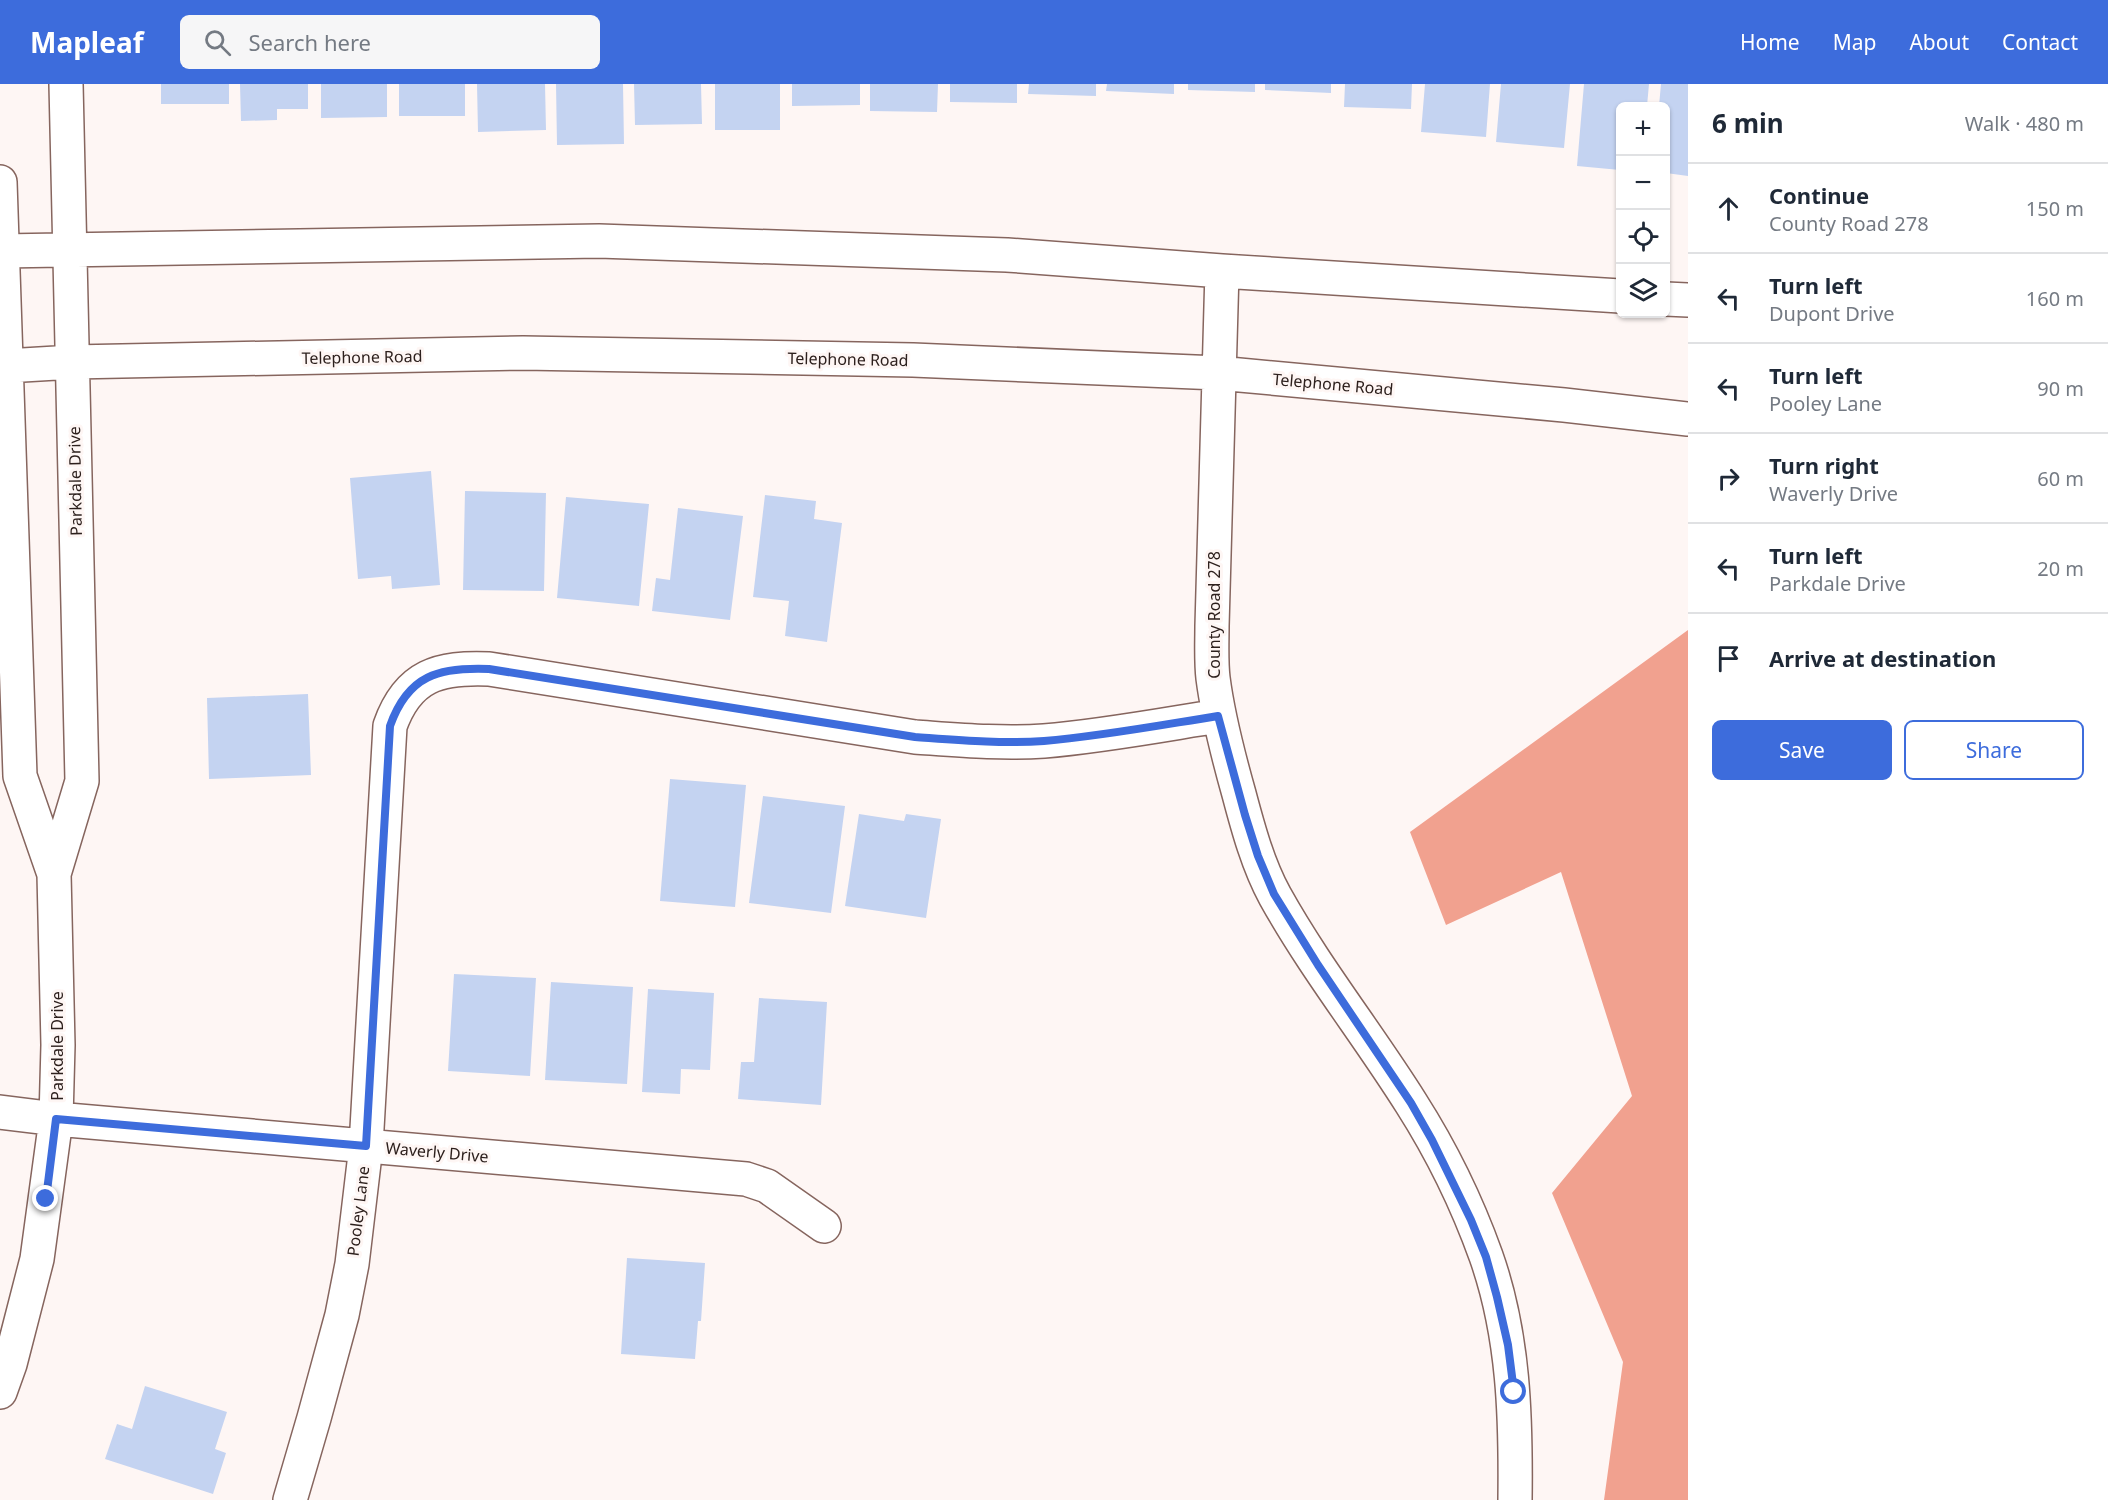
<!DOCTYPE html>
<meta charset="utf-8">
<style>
body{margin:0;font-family:"Noto Sans",sans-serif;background:#f6f6f7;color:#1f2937}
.controls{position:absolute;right:18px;top:18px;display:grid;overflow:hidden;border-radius:9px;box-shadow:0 2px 4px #0004}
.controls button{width:54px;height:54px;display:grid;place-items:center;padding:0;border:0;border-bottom:2px solid #e0e1e3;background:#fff;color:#1f2937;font:30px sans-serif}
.stop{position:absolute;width:18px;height:18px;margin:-14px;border:4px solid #3d6cdc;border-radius:50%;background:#fff}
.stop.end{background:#3d6cdc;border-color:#fff;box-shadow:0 2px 6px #0008}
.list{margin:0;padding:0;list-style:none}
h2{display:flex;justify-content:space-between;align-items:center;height:78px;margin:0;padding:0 24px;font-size:26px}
h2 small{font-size:20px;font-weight:400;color:#747a83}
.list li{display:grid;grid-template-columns:39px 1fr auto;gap:18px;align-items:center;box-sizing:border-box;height:90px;padding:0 24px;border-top:2px solid #e0e1e3}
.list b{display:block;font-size:22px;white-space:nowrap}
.list p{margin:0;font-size:20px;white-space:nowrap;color:#747a83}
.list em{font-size:20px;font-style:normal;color:#747a83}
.actions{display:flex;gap:12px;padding:18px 24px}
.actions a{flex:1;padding:14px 0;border:2px solid #3d6cdc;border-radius:9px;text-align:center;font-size:21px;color:#3d6cdc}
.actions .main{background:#3d6cdc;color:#fff}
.icon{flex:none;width:33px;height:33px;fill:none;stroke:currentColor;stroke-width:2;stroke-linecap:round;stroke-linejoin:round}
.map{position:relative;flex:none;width:1688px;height:1416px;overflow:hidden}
header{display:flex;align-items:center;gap:36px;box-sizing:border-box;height:84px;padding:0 30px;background:#3d6cdc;color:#fff}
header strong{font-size:28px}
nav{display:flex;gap:33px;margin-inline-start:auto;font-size:21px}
.search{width:420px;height:54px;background:#f6f6f7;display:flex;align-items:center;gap:15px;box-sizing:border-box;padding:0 21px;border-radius:9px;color:#747a83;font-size:22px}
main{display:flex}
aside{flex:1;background:#fff}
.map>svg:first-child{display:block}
.forest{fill:#f1a18f}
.building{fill:#c4d3f1}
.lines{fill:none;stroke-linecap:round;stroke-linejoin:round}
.minor-casing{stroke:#86655e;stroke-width:36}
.minor{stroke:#fff;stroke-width:33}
.route{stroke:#3d6cdc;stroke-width:8}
.labels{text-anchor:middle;stroke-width:6;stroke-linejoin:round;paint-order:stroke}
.street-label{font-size:16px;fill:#2d201d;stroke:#fef6f4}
</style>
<header>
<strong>Mapleaf</strong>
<div class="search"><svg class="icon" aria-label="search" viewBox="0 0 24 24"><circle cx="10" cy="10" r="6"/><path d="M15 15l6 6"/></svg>Search here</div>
<nav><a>Home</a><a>Map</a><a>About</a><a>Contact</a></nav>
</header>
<main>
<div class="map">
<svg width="1688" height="1416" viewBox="0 0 1688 1416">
<rect width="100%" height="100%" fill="#fef6f4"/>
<!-- forest -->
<path class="forest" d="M1688,546V1416H1604L1623,1278L1552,1109L1632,1012L1561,788L1446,841L1410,748Z"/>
<!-- building -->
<path class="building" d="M161,0H229V20H161Z
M240,0H308V25H277V36L241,37Z
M321,0H387V33L321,34Z
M399,0H465V32H399Z
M477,0H545L546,46L478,48Z
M556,0H623L624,60L557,61Z
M634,0H701L702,40L635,41Z
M715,0H780V46H715Z
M792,0H860V21L792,22Z
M870,0H938L937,28L870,27Z
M950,0H1017V19L950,18Z
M1029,0H1096V12L1028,10Z
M1107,0H1174V10L1106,7Z
M1188,0H1255V8L1188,6Z
M1265,0H1331V9L1265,6Z
M1345,0H1412L1411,25L1344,23Z
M1425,0H1490L1486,53L1421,48Z
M1501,0H1570L1564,64L1496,58Z
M1584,0H1649L1647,22H1620V86L1577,82Z
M1661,0H1688V92L1666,89V22H1659Z
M431,387L440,501L392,505L391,492L358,495L350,394Z
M465,407L546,409L544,507L463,506Z
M765,411L816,417L814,435L842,439L827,558L785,552L789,517L753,513Z
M566,413L649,420L639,522L557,514Z
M678,424L743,432L730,536L652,527L656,494L670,496Z
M308,610L311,691L209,695L207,614Z
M670,695L746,701L735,823L660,817Z
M763,712L845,722L831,829L749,819Z
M859,730L904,737L906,730L941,735L926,834L845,822Z
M454,890L536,894L530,992L448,987Z
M551,898L633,903L627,1000L545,996Z
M648,905L714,909L710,986L681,985L680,1010L642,1008Z
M759,914L827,918L821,1021L738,1015L741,978H754Z
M627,1174L705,1179L701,1237H698L695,1275L621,1270Z
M145,1302L227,1328L215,1365L226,1369L213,1410L105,1375L117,1340L132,1345Z"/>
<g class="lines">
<!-- minor casing -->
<g class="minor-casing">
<path id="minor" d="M0,98L20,692L54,790L58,961L56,1035L37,1175L10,1280L0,1308
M2,167L599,157L1007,171L1222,187L1620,212
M1222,187L1212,542C1212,559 1211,577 1213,594C1218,633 1228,671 1239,710C1248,744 1258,781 1275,812C1315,884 1367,949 1411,1019C1441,1066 1467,1119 1486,1172C1514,1251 1516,1334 1515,1416
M1666,215L1688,216
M6,282L73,278L523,269L913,276L1218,289L1564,321L1688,335
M54,790L82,697L66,0
M0,1028L56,1035L746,1095L767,1102L824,1142
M290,1416L314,1334L342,1231L352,1180L366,1062L390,642C408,591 439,583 489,585L915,653C958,656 1001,660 1044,657C1103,652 1161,641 1218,632"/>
</g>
<!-- minor -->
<use href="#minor" class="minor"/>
</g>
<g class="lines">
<!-- route -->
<path class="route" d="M46,1115L56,1035L366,1062L390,642C408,591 439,583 489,585L915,653C957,656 1001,660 1044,657C1103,652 1161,641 1218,632L1245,731L1258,772L1274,810L1318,881L1411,1019L1432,1056L1471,1136L1486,1173L1497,1213L1508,1261L1514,1308"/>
</g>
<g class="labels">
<!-- street labels -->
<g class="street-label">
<text transform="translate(362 273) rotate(-1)" y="6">Telephone Road</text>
<text transform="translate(848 275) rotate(1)" y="6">Telephone Road</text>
<text transform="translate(1333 300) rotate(5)" y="6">Telephone Road</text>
<text transform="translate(75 397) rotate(-91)" y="6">Parkdale Drive</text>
<text transform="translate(1214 531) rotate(-90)" y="6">County Road 278</text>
<text transform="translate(57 962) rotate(-90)" y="6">Parkdale Drive</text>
<text transform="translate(437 1068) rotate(5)" y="6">Waverly Drive</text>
<text transform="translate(358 1127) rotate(-83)" y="6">Pooley Lane</text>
</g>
</g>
</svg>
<div class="controls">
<button>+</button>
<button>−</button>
<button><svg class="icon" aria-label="locate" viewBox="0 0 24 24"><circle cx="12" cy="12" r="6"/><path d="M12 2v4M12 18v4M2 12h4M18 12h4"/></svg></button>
<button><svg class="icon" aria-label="layers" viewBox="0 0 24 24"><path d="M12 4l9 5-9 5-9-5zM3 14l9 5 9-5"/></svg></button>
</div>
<div class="stop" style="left:1514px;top:1308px"></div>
<div class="stop end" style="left:46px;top:1115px"></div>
</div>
<aside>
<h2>6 min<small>Walk · 480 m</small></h2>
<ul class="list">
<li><svg class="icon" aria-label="ahead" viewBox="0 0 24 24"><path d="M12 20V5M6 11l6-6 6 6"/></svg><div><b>Continue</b><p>County Road 278</p></div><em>150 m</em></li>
<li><svg class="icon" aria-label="left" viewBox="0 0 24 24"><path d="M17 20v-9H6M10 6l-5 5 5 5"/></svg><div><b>Turn left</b><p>Dupont Drive</p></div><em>160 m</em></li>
<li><svg class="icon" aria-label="left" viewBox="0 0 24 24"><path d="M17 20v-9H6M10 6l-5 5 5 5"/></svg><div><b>Turn left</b><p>Pooley Lane</p></div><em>90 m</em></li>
<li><svg class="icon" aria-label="right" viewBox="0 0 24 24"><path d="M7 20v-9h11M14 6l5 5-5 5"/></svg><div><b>Turn right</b><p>Waverly Drive</p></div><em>60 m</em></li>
<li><svg class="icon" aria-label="left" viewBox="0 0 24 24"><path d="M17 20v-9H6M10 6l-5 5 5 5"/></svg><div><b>Turn left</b><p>Parkdale Drive</p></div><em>20 m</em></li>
<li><svg class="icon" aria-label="arrive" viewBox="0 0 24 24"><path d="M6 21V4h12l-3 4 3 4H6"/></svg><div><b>Arrive at destination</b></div></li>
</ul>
<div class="actions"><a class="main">Save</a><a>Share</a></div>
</aside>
</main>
